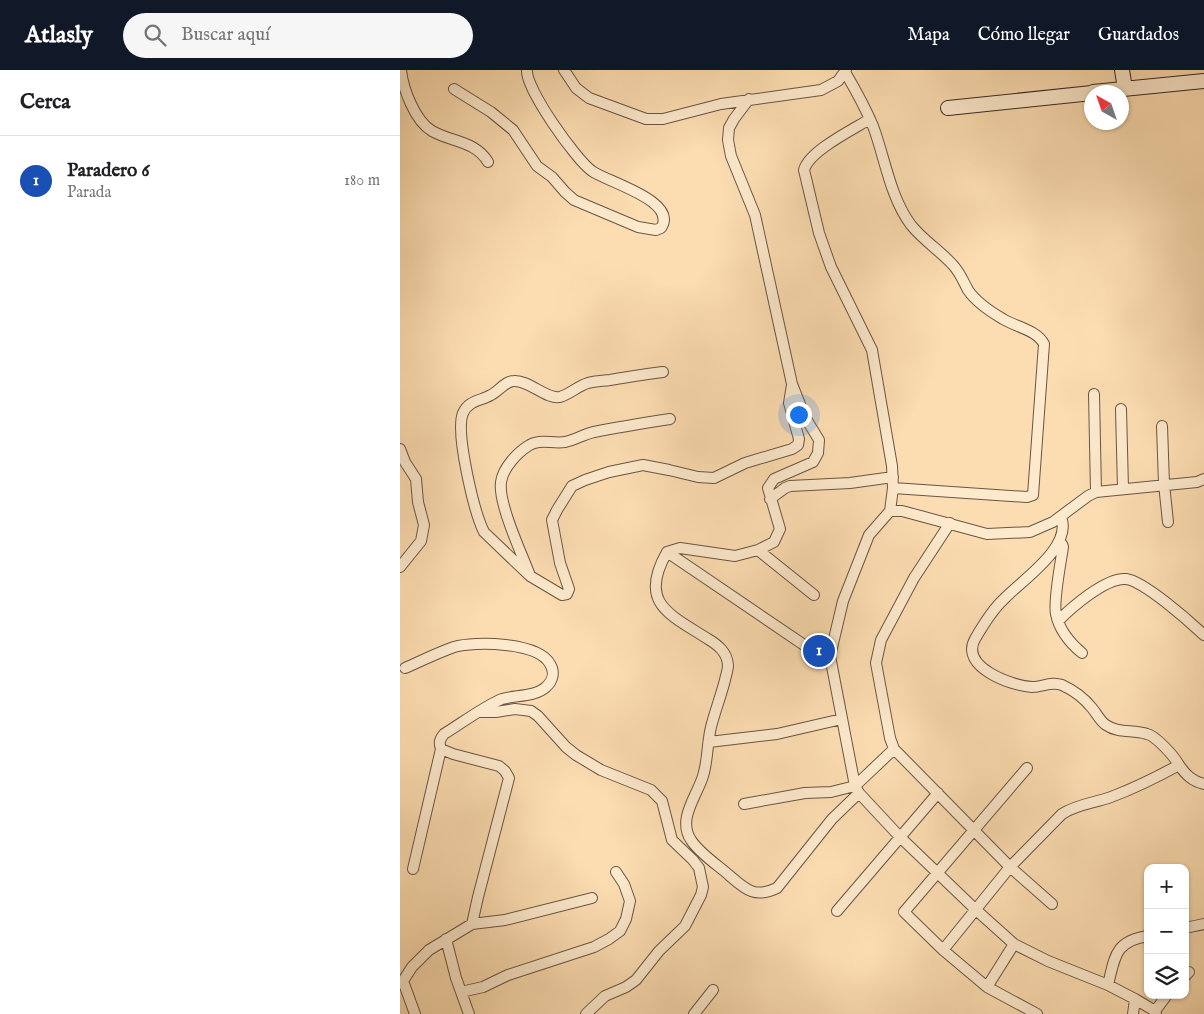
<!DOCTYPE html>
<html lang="es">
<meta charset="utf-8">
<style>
body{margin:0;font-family:"IM FELL English",serif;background:#f6f6f6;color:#202124}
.controls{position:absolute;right:15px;bottom:15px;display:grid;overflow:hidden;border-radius:10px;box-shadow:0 1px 4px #0004}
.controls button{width:45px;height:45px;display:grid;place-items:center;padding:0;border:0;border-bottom:1px solid #e0e0e0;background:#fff;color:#202124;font:25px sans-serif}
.compass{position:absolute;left:684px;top:15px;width:45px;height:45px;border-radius:50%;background:#fff;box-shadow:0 1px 4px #0004;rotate:320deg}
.you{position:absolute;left:398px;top:344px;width:18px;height:18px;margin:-12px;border:4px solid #fff;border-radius:50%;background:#1a73e8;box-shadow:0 0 0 8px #1a73e833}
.badge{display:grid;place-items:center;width:32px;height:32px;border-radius:50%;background:#111827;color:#fff;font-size:16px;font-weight:700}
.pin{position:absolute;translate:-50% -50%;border:2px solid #fff;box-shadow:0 1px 5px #0006}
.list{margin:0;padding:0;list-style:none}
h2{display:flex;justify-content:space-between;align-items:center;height:65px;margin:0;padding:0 20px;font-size:21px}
h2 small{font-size:16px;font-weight:400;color:#757577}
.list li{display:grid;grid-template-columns:32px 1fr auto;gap:15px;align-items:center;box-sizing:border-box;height:90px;padding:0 20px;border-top:1px solid #e0e0e0}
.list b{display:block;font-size:19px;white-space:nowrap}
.list p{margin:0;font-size:16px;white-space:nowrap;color:#757577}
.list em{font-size:16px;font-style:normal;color:#757577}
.icon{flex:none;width:28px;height:28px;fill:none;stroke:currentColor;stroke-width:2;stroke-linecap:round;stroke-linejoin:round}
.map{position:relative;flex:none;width:804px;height:944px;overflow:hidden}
header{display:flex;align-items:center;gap:30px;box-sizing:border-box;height:70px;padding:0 25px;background:#111827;color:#fff}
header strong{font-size:24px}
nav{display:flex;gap:28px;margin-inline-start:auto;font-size:18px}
.search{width:350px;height:45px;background:#f6f6f6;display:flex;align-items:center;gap:12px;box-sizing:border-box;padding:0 18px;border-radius:28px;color:#757577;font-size:19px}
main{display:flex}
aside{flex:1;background:#fff}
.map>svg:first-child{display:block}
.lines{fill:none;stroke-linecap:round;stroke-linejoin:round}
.street-casing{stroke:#685646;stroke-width:12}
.secondary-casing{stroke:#362923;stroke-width:16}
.street{stroke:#fde9cc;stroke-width:10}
.secondary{stroke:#fde9cc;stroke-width:14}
</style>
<header>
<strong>Atlasly</strong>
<div class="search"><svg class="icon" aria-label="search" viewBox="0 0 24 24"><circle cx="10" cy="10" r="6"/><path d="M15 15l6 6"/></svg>Buscar aquí</div>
<nav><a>Mapa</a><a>Cómo llegar</a><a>Guardados</a></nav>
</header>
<main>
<aside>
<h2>Cerca<small></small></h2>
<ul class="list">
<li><span class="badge" style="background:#1a4fb4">1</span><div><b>Paradero 6</b><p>Parada</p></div><em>180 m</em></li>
</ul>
</aside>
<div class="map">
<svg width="804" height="944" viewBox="0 0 804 944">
<rect width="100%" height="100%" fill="#fcddb1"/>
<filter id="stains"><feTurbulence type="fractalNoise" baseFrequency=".004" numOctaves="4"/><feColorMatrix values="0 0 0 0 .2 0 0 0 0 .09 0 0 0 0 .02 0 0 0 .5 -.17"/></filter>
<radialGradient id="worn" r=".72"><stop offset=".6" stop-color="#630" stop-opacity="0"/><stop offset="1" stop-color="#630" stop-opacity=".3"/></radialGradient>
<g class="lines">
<!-- street casing -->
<g class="street-casing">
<path id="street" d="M1,0C3,19 15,51 32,61C51,72 76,71 88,92
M164,0L176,18L189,28L246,49H263L321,34L421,20L438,11L446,0
M445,2C455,19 465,37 473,56C485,88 490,127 511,155C523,170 539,180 552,194C560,202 563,211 568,220C576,232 591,242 603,249C616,257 637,260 644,274L633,425L627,427L493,418
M54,19L91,42L113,60L137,96L152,107L165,122L174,130L238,157L256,160L261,158C279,131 207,112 192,101C176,90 125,18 127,0
M349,29L334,49L329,58L328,70L331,86L355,145L392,314L405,347L419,370L418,383L413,392L374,409L368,418L380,459L374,472L358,480L335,486L280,478L267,482C238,533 269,544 308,569C318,575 327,582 328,595C328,600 326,605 325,610C321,626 315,641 311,657C307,673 308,690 303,706C297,726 277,749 291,770C299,783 319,796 330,806C347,821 356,828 377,818L432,749L459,723
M470,49C452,60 409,81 404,100L419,163L431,197L472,280L492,396L493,418L490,441L469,465L443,531L430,586L455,716L459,723L500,767L575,839L614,874L648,891L708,915L735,929L755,941L756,944
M263,302C246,304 228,307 210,310C203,311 195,311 188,313C178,316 170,324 160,327C147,330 129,310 114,311C105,311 99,321 91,325C81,331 69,330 63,343C55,362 74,442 84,462L130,506L162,525L167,524L169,519L160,493L152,450L157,440L172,416L185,410L209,402L243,395L269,400L298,407L314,408L345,393L392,379L398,375L399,369L389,333L392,315
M694,324L696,422
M721,339L723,419
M762,356L764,414L768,452
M0,379L5,392L16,409L18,432L24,455L21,471L0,497
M370,429L385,418L390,416L450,413L493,407
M490,441H502L587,464L630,462L653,452L688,426L696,422L797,412L804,409
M658,473L662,474L663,477C661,491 653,532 656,544C659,559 670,573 682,583
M358,480L414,525
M267,482L407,577L430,586
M129,503C121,482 98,433 101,412C103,398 117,383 128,376C139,368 152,374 165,372C175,370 184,364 194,362C219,357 244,353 270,349
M658,551C671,538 706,507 726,509C744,511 789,551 804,565
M5,598C21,591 37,583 54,577C75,571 138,572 150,594C155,602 153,611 146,617C135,627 116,625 102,629C86,635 59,655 44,664C39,670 39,673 41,679L53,684L99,696L105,701L109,708L78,827L72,854
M81,642H96L115,639L131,641L138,646L166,677L176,685L201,700L251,720L262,731L272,770L293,790L299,798L303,817L301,825L285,856L259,881L236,910L226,917L205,926L186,944
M309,672L377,664L442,649
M494,679L610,797L652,834
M779,695C786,705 792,711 804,714
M627,698L504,842L543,880L587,917L637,944
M344,734L405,723L431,722L455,716L494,679L490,668L476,593L481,570L514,508L550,453
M13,799L41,679
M437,841L538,723
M785,858L804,854
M46,869L56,908L69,944
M543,880L610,797L662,744C677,734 695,733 711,727C735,718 757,707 779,695C774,686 756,666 747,664C733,659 719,664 706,655C700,651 697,644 692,638C684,628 673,620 662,615C651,611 643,617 632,617C612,616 559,597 575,569C583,555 592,540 604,529C622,510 673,477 661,447
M785,906L789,902
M3,911L15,944
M0,913L3,911L12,897L29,880L72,854L105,850L192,828
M708,915C715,886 715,871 748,866
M587,917L614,874
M61,922L83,917L108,905L194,877L209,869L220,861L226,849L230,831L224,814L216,802
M755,941L767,925
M294,944L313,920
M733,944L735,929"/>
</g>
<!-- secondary casing -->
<g class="secondary-casing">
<path id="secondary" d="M722,0L725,19
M693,22L804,11
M548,38L692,23"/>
</g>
<!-- street -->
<use href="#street" class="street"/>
<!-- secondary -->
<use href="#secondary" class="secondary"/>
</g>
<rect width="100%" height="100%" filter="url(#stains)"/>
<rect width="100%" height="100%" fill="url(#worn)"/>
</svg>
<div class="controls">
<button>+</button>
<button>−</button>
<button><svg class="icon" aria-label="layers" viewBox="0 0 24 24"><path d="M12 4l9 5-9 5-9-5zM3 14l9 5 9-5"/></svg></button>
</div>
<svg class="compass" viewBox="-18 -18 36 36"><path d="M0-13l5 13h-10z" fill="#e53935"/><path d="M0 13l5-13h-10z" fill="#757577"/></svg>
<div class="you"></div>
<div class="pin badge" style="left:419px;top:581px;background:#1a4fb4">1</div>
</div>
</main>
